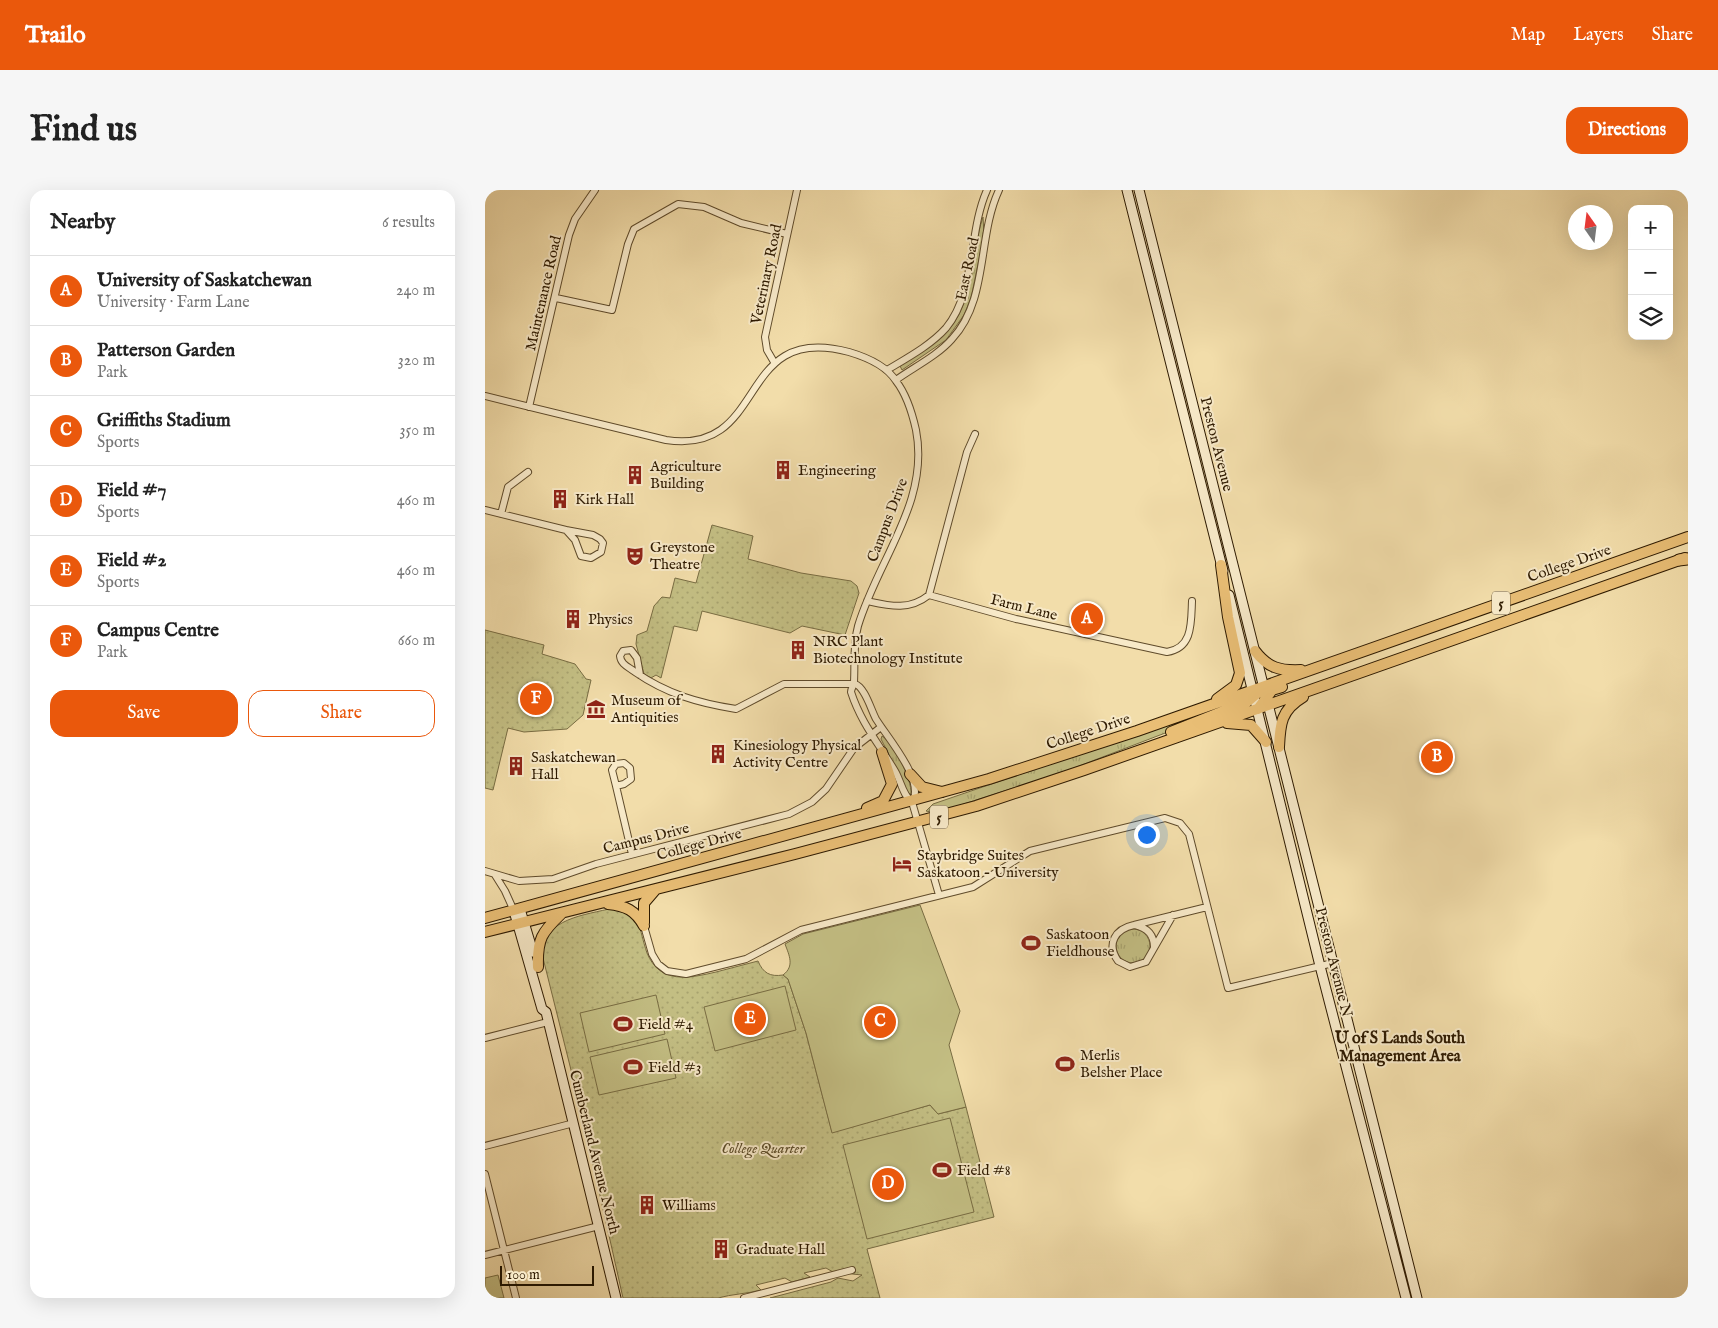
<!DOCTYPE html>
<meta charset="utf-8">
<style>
body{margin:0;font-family:"IM FELL English",serif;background:#f6f6f6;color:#222}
.controls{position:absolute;right:15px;top:15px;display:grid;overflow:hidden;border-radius:10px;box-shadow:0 5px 20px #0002}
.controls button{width:45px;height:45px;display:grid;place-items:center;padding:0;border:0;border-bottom:1px solid #e0e0e0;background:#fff;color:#222;font:25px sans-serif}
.compass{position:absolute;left:1083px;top:15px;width:45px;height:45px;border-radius:50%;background:#fff;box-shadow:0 5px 20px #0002;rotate:346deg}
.scale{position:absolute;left:15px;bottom:12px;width:94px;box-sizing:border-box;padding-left:5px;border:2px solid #2e1a01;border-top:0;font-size:14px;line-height:18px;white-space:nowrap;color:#2e1a01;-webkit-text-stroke:4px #f7e9c8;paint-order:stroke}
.you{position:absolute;left:661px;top:644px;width:18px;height:18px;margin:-12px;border:4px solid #fff;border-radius:50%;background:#1a73e8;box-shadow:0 0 0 8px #1a73e833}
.badge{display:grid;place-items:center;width:32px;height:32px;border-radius:50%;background:#ea580c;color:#fff;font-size:16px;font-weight:700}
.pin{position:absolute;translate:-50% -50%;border:2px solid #fff;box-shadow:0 1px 5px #0006}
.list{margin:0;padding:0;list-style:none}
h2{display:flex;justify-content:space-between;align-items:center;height:65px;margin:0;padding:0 20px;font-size:21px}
h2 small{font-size:16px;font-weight:400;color:#767676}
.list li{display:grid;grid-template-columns:32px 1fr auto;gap:15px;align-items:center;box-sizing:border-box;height:70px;padding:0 20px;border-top:1px solid #e0e0e0}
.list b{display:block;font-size:19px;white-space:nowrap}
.list p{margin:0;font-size:16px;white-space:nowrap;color:#767676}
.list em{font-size:16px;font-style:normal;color:#767676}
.actions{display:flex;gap:10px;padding:15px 20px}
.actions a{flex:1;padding:11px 0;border:1px solid #ea580c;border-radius:15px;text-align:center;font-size:18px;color:#ea580c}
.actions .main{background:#ea580c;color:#fff}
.icon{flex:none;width:28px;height:28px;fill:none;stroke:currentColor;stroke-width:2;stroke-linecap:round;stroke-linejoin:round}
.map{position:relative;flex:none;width:1203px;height:1108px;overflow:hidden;border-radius:15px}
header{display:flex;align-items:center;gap:30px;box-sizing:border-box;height:70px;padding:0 25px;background:#ea580c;color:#fff}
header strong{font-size:24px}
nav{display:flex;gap:28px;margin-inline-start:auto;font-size:18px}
.intro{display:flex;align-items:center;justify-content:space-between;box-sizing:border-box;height:120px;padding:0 30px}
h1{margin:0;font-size:35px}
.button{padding:12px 22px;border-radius:15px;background:#ea580c;color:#fff;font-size:18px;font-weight:700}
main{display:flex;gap:30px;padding:0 30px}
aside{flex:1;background:#fff;border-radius:15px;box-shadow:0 5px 20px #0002}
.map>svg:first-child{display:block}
.grass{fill:url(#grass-tufts);stroke:#786c42}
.park{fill:url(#park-dots);stroke:#786c42}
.pitch{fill:#c3be83;stroke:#786c42}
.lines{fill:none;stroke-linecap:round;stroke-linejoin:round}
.minor-casing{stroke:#5f4b2b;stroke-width:8}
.secondary-casing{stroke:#2e1a01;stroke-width:11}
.primary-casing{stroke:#2e1a01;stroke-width:12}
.motorway-casing{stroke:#2e1a01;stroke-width:13}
.minor{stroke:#f7e9c8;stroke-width:6}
.secondary{stroke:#f7e9c8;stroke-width:9}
.primary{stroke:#e9be75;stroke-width:10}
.motorway{stroke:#e9be75;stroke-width:11}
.labels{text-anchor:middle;stroke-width:4;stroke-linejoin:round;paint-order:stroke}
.shield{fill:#f7e9c8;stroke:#6a583d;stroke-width:1}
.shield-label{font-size:14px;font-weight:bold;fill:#2e1a01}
.street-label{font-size:15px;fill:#2e1a01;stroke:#f7e9c8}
.poi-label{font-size:15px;fill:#2e1a01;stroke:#f7e9c8;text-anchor:start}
.park-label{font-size:15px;font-style:italic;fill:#5b4b28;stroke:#f7e9c8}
.neighbourhood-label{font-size:16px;font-weight:bold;fill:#2e1a01;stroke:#f7e9c8}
</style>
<header>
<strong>Trailo</strong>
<nav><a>Map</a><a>Layers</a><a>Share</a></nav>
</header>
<div class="intro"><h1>Find us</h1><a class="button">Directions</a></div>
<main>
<aside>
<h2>Nearby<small>6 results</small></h2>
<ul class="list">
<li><span class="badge">A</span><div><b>University of Saskatchewan</b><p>University · Farm Lane</p></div><em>240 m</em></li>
<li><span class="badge">B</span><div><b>Patterson Garden</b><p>Park</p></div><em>320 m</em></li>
<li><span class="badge">C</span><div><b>Griffiths Stadium</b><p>Sports</p></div><em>350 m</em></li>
<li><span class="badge">D</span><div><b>Field #7</b><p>Sports</p></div><em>460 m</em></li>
<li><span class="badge">E</span><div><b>Field #2</b><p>Sports</p></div><em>460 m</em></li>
<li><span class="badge">F</span><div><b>Campus Centre</b><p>Park</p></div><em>660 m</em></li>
</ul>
<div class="actions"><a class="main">Save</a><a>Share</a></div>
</aside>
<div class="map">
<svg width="1203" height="1108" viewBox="0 0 1203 1108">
<defs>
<pattern id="grass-tufts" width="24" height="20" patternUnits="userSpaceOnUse" patternTransform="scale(1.25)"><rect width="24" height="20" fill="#c3be83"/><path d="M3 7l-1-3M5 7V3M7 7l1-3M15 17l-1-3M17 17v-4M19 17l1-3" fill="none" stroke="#a8a36f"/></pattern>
<pattern id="park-dots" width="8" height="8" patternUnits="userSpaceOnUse" patternTransform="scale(1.25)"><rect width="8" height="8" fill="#c3be83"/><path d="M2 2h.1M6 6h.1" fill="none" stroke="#a8a36f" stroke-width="1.8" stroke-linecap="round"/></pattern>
</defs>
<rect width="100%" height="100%" fill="#f2ddaa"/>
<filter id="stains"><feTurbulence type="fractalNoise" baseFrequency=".004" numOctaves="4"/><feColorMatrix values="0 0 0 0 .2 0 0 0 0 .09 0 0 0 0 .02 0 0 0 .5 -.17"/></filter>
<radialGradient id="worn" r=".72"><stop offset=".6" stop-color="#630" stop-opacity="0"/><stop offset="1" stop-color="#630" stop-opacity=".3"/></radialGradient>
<!-- grass -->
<path class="grass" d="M498,27L499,45L486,108L479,125L461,150L417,180L415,176C430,166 447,157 460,144C490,113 485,66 498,27Z
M740,514H756L581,581L451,623L441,621L448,614Z
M397,546C409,554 427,589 426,604L423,603L396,549Z
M631 756a17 17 0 1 1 34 0a17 17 0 1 1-34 0Z"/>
<!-- park -->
<path class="park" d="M227,335L268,346L263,369L316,383L366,391L372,396L374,403L360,445L317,436L305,443L217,421L212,441L189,436L176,488L171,485L166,488L159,484L151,454L152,445L162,441L169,416L177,407L185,408L190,388L211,393Z
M0,440L59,455L57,464L90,474L101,489L106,490L98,525L82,539L39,542L23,538L8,600L0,598Z
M128,718C158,726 153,737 162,763C175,795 205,788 231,782C245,778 259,775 273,771C278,783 285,787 298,785L303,789L321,843L347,942L445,915L453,924L481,917L509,1027L382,1059L395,1108H285L346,1092L353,1088L368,1091L377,1085L348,1082L341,1078L319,1083L325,1087L307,1092L300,1088L271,1095L276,1100C261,1104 247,1104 233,1108H138L95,916L57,764C58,728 101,725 128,718Z"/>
<!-- pitch -->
<path class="pitch" d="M435,715L475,821L464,855L481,917L453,924L445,915L347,943L321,843L303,789L298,785C310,776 304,765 300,754L318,744Z
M300,796L311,840L230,861L219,817Z
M171,805L180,844L104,862L95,823Z
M182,849L191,888L114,905L105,867Z
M465,928L489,1022L382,1049L358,955Z
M13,1085L19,1108H0V1088Z"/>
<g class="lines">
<!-- minor casing -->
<g class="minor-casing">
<path id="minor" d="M71,108L127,120L143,54L149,39L193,14L219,17L256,33L302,44
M289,172L282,160L280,147L312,0
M402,180C422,168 446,155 461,138C491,102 483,42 502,0
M411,190C429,177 452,166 467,149C504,109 492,47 514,0
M0,206L181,250C285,266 249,131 364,162C381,167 401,175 411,191C422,205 427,222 431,240C445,312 393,369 373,436C368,454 370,473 369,492C369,496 366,498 366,502C376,533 394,554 410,581C416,591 418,606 427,612L454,705
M44,217L84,45L90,29L110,0
M0,320L81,340
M16,324L23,297L43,282
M81,340L108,345L115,349L118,353L116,362L106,368L96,366L90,350Z
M444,405L531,429L682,462C708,458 706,433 707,411
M382,411C405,416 424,421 444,405L482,262L490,244
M155,485L152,468L146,460L138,461L135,466C136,475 144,477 150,482C182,504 213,513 251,519L299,494H370
M370,494C380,497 386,520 391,529C402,547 439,589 428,611
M131,596L127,580L131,574L139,573L145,578L146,589L139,594L131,596L147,664
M0,681L34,691L68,689L111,674L304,624L327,612L341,599L369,558L396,537
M10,685L20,701L29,721
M688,725L661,772L645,777L633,771C621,754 630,739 649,735L722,717
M650,735C663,738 669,745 669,757
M159,736L167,764L173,774L182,781L201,784L261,769L316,740L488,697L545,661L680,628L695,633L704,644L743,798L848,773
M0,848L63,832
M0,956L89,933
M0,984L31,1108
M0,1065L114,1036
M259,1108L367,1080"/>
</g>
<!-- secondary casing -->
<g class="secondary-casing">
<path id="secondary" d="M642,0L738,381
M654,0L932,1108
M744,405L835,776L921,1108
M35,719L48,762
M29,721L57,819L61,822L131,1108"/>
</g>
<!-- primary casing -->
<g class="primary-casing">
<path id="primary" d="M770,461C783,478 795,481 816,480
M732,509L751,495L755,483L743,427L736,375
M773,519L787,500L797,497
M742,533L766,535L781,552
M686,542L762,512L775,501
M794,557C795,534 796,520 818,507
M425,584L437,597L457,602
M382,618L398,611L407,594L397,562
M123,714C141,716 150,720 159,736
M0,728L504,589L652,541L1203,347
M159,733V713L171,699
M0,742L310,664L491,616L599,580L1200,368
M53,777C52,749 57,742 76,724"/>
</g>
<!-- motorway casing -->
<g class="motorway-casing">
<path id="motorway" d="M1194,370L1203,369"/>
</g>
<!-- minor -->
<use href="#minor" class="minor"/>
<!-- secondary -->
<use href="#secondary" class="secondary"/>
<!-- primary -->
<use href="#primary" class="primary"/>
<!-- motorway -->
<use href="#motorway" class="motorway"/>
</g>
<!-- icons -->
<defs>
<g id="building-bare" transform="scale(1.5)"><path d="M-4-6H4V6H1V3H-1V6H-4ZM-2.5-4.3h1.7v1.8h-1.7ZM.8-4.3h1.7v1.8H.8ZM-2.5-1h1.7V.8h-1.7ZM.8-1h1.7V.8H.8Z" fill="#8f2418" stroke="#f7e9c8" stroke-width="2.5" paint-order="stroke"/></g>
<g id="theatre-bare" transform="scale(1.5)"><path d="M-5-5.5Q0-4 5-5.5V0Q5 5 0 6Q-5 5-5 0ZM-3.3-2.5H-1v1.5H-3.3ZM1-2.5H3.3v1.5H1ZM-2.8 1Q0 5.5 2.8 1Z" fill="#8f2418" stroke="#f7e9c8" stroke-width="2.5" paint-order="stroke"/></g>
<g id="museum-bare" transform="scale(1.5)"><path d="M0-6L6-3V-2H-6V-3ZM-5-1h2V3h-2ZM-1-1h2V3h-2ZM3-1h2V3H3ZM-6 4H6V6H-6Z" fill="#8f2418" stroke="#f7e9c8" stroke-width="2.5" paint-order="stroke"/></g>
<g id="hotel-bare" transform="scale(1.5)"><path d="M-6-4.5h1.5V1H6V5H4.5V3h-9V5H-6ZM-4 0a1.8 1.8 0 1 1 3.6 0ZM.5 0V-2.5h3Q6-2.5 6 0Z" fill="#8f2418" stroke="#f7e9c8" stroke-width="2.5" paint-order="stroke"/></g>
<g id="stadium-bare" transform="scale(1.5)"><path d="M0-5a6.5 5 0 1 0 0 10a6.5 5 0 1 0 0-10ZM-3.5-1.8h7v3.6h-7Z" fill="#8f2418" stroke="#f7e9c8" stroke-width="2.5" paint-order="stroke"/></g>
</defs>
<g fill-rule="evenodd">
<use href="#building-bare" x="298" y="280"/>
<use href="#building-bare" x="150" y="285"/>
<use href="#building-bare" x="75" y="309"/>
<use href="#theatre-bare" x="150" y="366"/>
<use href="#building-bare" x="88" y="429"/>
<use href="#building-bare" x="313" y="460"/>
<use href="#museum-bare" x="111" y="519"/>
<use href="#building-bare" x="233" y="564"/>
<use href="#building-bare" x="31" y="576"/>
<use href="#hotel-bare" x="417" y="674"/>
<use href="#stadium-bare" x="546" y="753"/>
<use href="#stadium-bare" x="138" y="834"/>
<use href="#stadium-bare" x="580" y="874"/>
<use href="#stadium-bare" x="148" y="877"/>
<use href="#stadium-bare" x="457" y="980"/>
<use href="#building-bare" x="162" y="1015"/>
<use href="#building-bare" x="236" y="1059"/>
</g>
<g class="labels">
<!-- shield labels -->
<g class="shield">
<rect x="1007" y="401.5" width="18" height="23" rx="4"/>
<rect x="445" y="615.5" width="18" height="23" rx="4"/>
</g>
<g class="shield-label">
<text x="1016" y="418">5</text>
<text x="454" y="632">5</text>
</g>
<!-- street labels -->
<g class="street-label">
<text transform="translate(482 79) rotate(-78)" y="5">East Road</text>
<text transform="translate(281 84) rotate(-78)" y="5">Veterinary Road</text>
<text transform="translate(58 103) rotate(-77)" y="5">Maintenance Road</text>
<text transform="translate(732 254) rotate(76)" y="5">Preston Avenue</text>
<text transform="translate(402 330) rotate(-69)" y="5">Campus Drive</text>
<text transform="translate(1084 373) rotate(-19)" y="5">College Drive</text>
<text transform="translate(539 417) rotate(14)" y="5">Farm Lane</text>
<text transform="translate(603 541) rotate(-18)" y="5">College Drive</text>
<text transform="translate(161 648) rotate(-14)" y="5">Campus Drive</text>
<text transform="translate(214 654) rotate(-15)" y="5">College Drive</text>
<text transform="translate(849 772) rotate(76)" y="5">Preston Avenue N</text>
<text transform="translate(110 962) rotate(76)" y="5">Cumberland Avenue North</text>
</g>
<!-- poi labels -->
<g class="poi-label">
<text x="165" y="281">Agriculture<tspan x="165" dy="17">Building</tspan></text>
<text x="313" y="285">Engineering</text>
<text x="90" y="314">Kirk Hall</text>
<text x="165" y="362">Greystone<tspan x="165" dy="17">Theatre</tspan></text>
<text x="103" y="434">Physics</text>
<text x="328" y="456">NRC Plant<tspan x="328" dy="17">Biotechnology Institute</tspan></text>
<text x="126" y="515">Museum of<tspan x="126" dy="17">Antiquities</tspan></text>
<text x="248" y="560">Kinesiology Physical<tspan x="248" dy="17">Activity Centre</tspan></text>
<text x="46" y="572">Saskatchewan<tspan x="46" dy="17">Hall</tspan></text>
<text x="432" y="670">Staybridge Suites<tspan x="432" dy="17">Saskatoon - University</tspan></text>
<text x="561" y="749">Saskatoon<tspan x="561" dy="17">Fieldhouse</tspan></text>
<text x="153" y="839">Field #4</text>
<text x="595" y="870">Merlis<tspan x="595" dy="17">Belsher Place</tspan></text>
<text x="163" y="882">Field #3</text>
<text x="472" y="985">Field #8</text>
<text x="177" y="1020">Williams</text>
<text x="251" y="1064">Graduate Hall</text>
</g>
<!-- park labels -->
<g class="park-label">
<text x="278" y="963">College Quarter</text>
</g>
<!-- neighbourhood labels -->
<g class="neighbourhood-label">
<text x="915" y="853">U of S Lands South<tspan x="915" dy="18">Management Area</tspan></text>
</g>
</g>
<rect width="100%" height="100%" filter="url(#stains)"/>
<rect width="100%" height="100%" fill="url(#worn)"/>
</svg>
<div class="controls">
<button>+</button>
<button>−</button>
<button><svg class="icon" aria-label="layers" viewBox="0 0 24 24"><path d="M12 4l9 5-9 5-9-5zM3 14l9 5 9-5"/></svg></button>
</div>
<svg class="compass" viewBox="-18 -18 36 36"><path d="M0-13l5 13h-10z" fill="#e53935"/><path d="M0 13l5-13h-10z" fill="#767676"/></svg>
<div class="scale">100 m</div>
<div class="you"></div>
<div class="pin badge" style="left:602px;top:429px">A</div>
<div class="pin badge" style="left:952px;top:567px">B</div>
<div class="pin badge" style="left:395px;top:832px">C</div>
<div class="pin badge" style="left:403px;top:994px">D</div>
<div class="pin badge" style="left:265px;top:829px">E</div>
<div class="pin badge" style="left:51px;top:509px">F</div>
</div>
</main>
